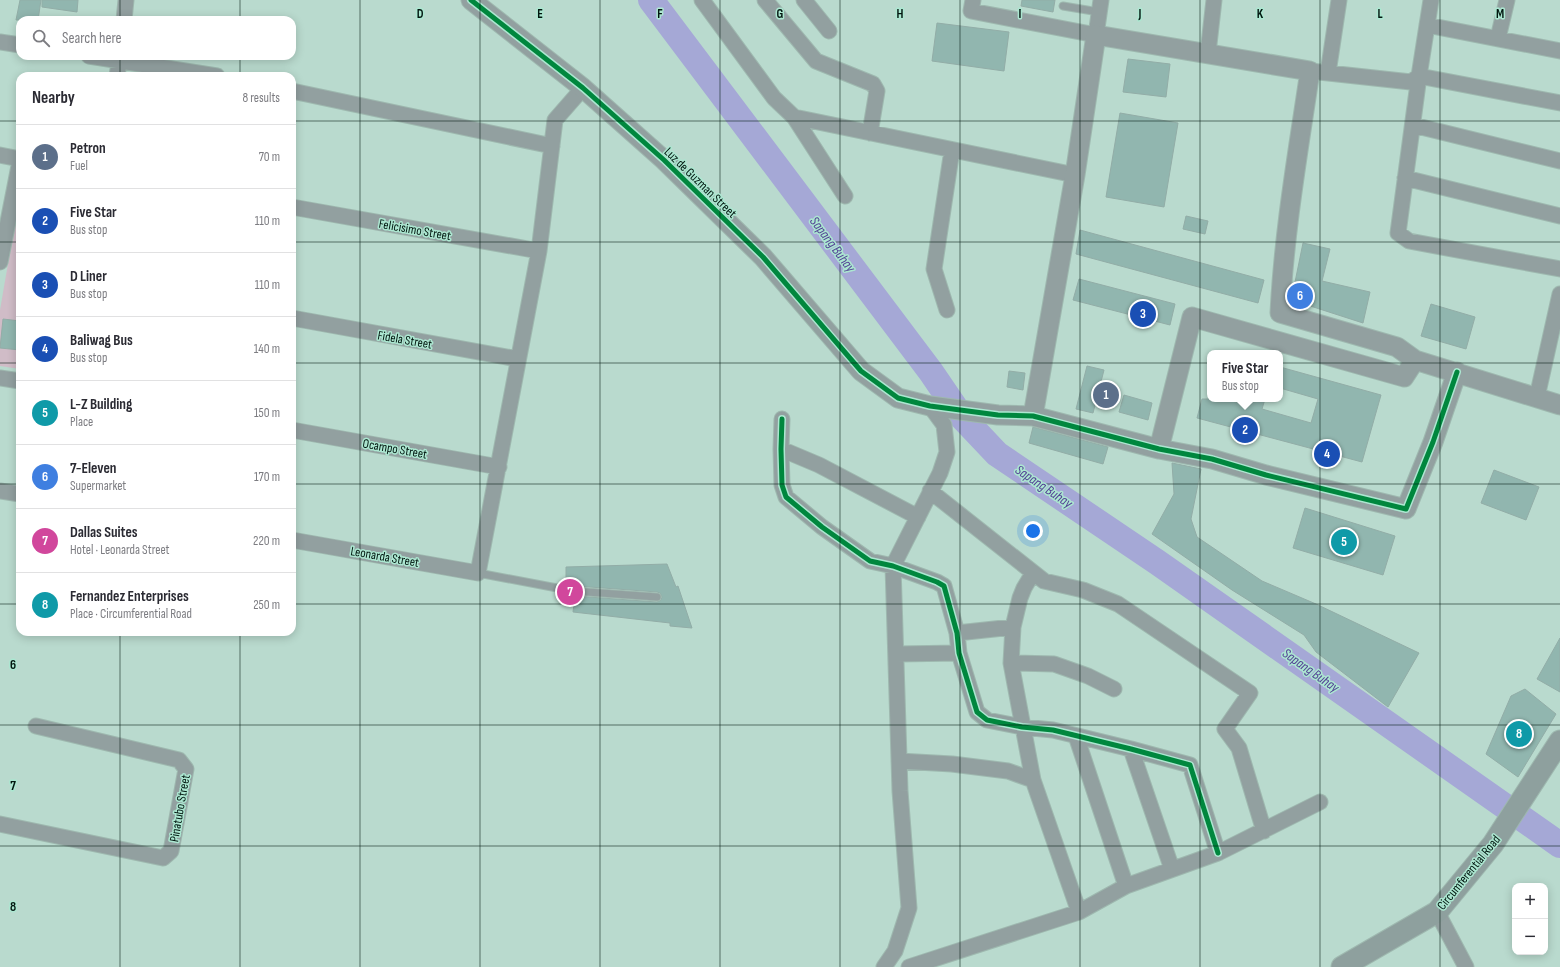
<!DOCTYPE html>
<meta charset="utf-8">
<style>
body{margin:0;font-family:"Sofia Sans Condensed",sans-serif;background:#f7f7f7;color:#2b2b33}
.controls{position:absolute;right:12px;bottom:12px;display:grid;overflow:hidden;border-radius:8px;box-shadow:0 2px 10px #0003}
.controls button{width:36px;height:36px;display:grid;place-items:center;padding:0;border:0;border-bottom:1px solid #e1e1e2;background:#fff;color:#2b2b33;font:20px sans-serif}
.you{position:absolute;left:1033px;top:531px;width:14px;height:14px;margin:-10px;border:3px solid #fff;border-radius:50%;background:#1a73e8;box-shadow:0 0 0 6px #1a73e833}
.badge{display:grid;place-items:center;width:26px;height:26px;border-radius:50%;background:#7c3aed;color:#fff;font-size:13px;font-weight:700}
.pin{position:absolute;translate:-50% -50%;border:2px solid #fff;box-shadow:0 1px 4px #0006}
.popup{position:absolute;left:1207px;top:350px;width:76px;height:52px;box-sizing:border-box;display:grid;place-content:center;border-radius:8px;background:#fff;filter:drop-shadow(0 1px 3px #0005);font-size:13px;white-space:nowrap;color:#7c7c81}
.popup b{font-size:15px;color:#2b2b33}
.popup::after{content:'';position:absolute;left:50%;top:100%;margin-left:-8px;border:8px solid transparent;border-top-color:#fff}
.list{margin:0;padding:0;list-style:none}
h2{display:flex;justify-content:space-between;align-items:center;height:52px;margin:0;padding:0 16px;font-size:17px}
h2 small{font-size:13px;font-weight:400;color:#7c7c81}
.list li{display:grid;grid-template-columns:26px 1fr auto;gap:12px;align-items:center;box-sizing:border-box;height:64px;padding:0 16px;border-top:1px solid #e1e1e2}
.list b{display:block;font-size:15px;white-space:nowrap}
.list p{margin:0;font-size:13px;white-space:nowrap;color:#7c7c81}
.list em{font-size:13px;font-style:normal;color:#7c7c81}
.icon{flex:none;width:22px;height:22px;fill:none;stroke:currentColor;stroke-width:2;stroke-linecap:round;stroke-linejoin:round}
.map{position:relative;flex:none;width:1560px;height:967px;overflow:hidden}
.search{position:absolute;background:#fff;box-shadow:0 2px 10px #0003;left:16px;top:16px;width:280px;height:44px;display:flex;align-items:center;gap:10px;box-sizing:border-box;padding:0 14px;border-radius:12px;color:#7c7c81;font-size:15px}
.panel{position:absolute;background:#fff;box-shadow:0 2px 10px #0003;left:16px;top:72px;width:280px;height:564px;border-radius:12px}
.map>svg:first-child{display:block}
.green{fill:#d0bcc7}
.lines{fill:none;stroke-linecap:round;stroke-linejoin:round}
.river{stroke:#a5a8d6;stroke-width:26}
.building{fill:#91b6af;stroke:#92ada7}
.service-casing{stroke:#9eb8af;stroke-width:9}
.minor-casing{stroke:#9eb8af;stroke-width:17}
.tertiary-casing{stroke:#9eb8af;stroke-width:21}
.secondary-casing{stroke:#9eb8af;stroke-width:23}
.service{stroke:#92a0a0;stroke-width:7}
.minor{stroke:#92a0a0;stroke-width:15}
.tertiary{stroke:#92a0a0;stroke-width:19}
.secondary{stroke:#8ea09e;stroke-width:21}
.cycleway-casing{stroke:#ace7d1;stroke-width:8}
.cycleway{stroke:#00873e;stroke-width:5}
.grid{fill:none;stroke:#01160f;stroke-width:1;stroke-opacity:0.55}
.labels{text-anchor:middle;stroke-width:3;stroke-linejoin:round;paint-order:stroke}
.street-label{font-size:13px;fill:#01160f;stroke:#ace7d1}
.water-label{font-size:14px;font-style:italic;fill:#534195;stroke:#ace7d1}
.grid-label{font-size:13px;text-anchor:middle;font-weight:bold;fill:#01160f;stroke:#ace7d1;stroke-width:3;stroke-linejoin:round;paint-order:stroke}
</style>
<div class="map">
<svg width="1560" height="967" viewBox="0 0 1560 967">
<rect width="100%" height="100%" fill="#b9dace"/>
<!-- green -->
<path class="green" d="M20,194V369L0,366V310Z"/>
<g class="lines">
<!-- river -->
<path class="river" d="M651,0L931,372L961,416L997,454L1157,562L1560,845"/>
</g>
<!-- building -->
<path class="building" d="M20,0H41L38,20H16Z
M42,0H78L77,12L42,7Z
M1022,0H1055L1053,12L1021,6Z
M937,23L1009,32L1004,71L932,61Z
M1128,59L1170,64L1166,97L1123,92Z
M1120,113L1178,123L1164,207L1106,197Z
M1186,216L1208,221L1205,234L1183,229Z
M1080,230L1264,280L1258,303L1076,254Z
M1303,243L1330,249L1322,281L1370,292L1363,323L1301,303L1294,287Z
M1079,279L1175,304L1170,325L1073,300Z
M1431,304L1475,317L1466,349L1421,336Z
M3,319L20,321V350L0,348Z
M1087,366L1104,370L1093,413L1076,409Z
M1280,367L1381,395L1362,462L1197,418L1202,399H1265L1262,409L1311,423L1318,399L1280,388Z
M1009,371L1025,373L1023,390L1007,387Z
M1124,395L1152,403L1148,420L1119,412Z
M1033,427L1108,447L1103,464L1029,443Z
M1172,463L1201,469L1191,519L1197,537L1262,581L1316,604L1419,653L1388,707L1316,652L1304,635L1232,590L1152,534L1174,494Z
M1494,470L1539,487L1526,520L1481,503Z
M1305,508L1395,536L1383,575L1293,548Z
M667,564L676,587L678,586L692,628L670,626V623L573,612L575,596L657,602L661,600L662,597L660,593L657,592L576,586V584H566V567Z
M1560,638V692L1537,679Z
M1525,689L1556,714L1518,777L1486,754L1511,696Z"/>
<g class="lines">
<!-- service casing -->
<g class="service-casing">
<path id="service" d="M1063,6L1099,12
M478,573L573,591L657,597"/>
</g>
<!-- minor casing -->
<g class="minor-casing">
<path id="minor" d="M702,0L774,98L794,117L1075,175
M765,0L816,61L873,84L877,91L870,133
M804,0L829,31
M973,0L971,11L1096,35L1101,0
M1431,0L1419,76L1398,233L1409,241L1560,269
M124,20L126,0
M1427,25L1560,51
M1498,38L1507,0
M0,42L20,45
M1208,53L1214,0
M89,56L217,76
M1310,71L1411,82L1419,76L1560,103
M1328,73L1339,0
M117,76L120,56
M292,91L552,146
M794,117L845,196
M1413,125L1560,161
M0,155L20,159
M1405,178L1560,216
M292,207L539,251
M0,262L20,161
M947,310L934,269L952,150
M292,318L518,359
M0,378L20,381
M1537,397L1560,294
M782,419L781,449L782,485L786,497L822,527L870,561L893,566L937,582L944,586L957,633L959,653L977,712L987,720L1022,727L1053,730L1131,749L1190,765L1218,853
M292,430L499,467
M781,449L819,465L918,517
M0,491L20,494
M930,491L1044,581L1083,590L1118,604L1250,693L1225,729L1239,748L1264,831
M292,540L478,573L539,251L555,120L583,88
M1033,573L1024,588L1020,598L1013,627L1011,663L1033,780L1079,912
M957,633L1013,627
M897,654L959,653
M1011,663L1054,664L1088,676L1114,689
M1076,736L1126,886
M1131,749L1172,869
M899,761L952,764L1008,771L1033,780
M0,824L163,858L171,851L186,769L179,760L36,726
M1437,912L1466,967
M884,967L895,951L909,908L900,791L893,566L940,473L947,452L944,425L930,406
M909,967L1079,912L1126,886L1218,853L1320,802"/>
</g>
<!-- tertiary casing -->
<g class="tertiary-casing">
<path id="tertiary" d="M471,0L583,88L664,160L763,257L861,371L898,398L930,406L998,415L1033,416L1159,449L1212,459L1266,475L1406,509L1433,442L1457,372
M1033,416L1075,175L1096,35L1310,71C1298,152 1284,232 1280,313L1397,347L1415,360
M1159,449L1192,317L1404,377L1415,360L1560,405"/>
</g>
<!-- secondary casing -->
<g class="secondary-casing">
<path id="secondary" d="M1342,967L1437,912L1493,844L1560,741"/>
</g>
<!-- service -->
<use href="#service" class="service"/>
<!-- minor -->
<use href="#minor" class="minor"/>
<!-- tertiary -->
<use href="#tertiary" class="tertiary"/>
<!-- secondary -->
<use href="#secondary" class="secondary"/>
<!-- cycleway casing -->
<g class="cycleway-casing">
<path id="cycleway" d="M471,0L583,88L664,160L763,257L861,371L898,398L930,406L998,415L1033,416L1159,449L1212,459L1266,475L1406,509L1433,442L1457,372
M782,419L781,449L782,485L786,497L822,527L870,561L893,566L937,582L944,586L957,633L959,653L977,712L987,720L1022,727L1053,730L1131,749L1190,765L1218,853"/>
</g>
<!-- cycleway -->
<use href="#cycleway" class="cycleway"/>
</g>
<!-- grid -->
<path class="grid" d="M120,0V20M240,0V20M360,0V967M480,0V967M600,0V967M720,0V967M840,0V967M960,0V967M1080,0V967M1200,0V967M1320,0V967M1440,0V967M120,56V76M240,56V76M0,121H20M292,121H1560M0,242H20M292,242H1560M0,363H20M292,363H1560M0,484H20M292,484H1560M0,604H20M292,604H1560M120,632V967M240,632V967M0,725H1560M0,846H1560"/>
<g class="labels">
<!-- street labels -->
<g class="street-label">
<text transform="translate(701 182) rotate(44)" y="5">Luz de Guzman Street</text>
<text transform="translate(415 229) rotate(10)" y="5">Felicisimo Street</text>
<text transform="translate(405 339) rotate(10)" y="5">Fidela Street</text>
<text transform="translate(395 448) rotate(10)" y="5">Ocampo Street</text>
<text transform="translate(385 556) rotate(10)" y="5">Leonarda Street</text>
<text transform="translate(179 808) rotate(-80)" y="5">Pinatubo Street</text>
<text transform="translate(1468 872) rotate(-51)" y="5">Circumferential Road</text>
</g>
<!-- water labels -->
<g class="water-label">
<text transform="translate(833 244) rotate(53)" y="5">Sapang Buhay</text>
<text transform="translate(1044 486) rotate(34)" y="5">Sapang Buhay</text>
<text transform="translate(1311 670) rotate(35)" y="5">Sapang Buhay</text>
</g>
</g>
<g class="grid-label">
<text x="420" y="18">D</text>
<text x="540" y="18">E</text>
<text x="660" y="18">F</text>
<text x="780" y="18">G</text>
<text x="900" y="18">H</text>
<text x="1020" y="18">I</text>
<text x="1140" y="18">J</text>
<text x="1260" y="18">K</text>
<text x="1380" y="18">L</text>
<text x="1500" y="18">M</text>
<text x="13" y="669">6</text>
<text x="13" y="790">7</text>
<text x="13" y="911">8</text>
</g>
</svg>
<div class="controls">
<button>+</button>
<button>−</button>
</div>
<div class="you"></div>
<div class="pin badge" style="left:1106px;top:395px;background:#5c6f8a">1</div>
<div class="pin badge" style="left:1245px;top:430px;background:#1a4fb4">2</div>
<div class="popup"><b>Five Star</b>Bus stop</div>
<div class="pin badge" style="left:1143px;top:314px;background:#1a4fb4">3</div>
<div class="pin badge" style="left:1327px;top:454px;background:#1a4fb4">4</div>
<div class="pin badge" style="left:1344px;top:542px;background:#0f9aa8">5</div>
<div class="pin badge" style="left:1300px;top:296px;background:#3f7fe0">6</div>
<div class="pin badge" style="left:570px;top:592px;background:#d1479c">7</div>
<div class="pin badge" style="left:1519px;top:734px;background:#0f9aa8">8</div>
<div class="search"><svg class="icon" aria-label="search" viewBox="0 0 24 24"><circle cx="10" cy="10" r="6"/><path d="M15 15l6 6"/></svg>Search here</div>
<section class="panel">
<h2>Nearby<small>8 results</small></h2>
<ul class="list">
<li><span class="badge" style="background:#5c6f8a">1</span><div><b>Petron</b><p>Fuel</p></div><em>70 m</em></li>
<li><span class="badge" style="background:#1a4fb4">2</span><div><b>Five Star</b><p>Bus stop</p></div><em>110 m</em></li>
<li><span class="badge" style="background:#1a4fb4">3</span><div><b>D Liner</b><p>Bus stop</p></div><em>110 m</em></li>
<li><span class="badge" style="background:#1a4fb4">4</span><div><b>Baliwag Bus</b><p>Bus stop</p></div><em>140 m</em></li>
<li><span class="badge" style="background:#0f9aa8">5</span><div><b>L-Z Building</b><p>Place</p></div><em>150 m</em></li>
<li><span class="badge" style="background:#3f7fe0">6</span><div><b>7-Eleven</b><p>Supermarket</p></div><em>170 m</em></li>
<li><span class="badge" style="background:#d1479c">7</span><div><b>Dallas Suites</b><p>Hotel · Leonarda Street</p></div><em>220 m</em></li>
<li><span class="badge" style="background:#0f9aa8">8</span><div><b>Fernandez Enterprises</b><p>Place · Circumferential Road</p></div><em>250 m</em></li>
</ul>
</section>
</div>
